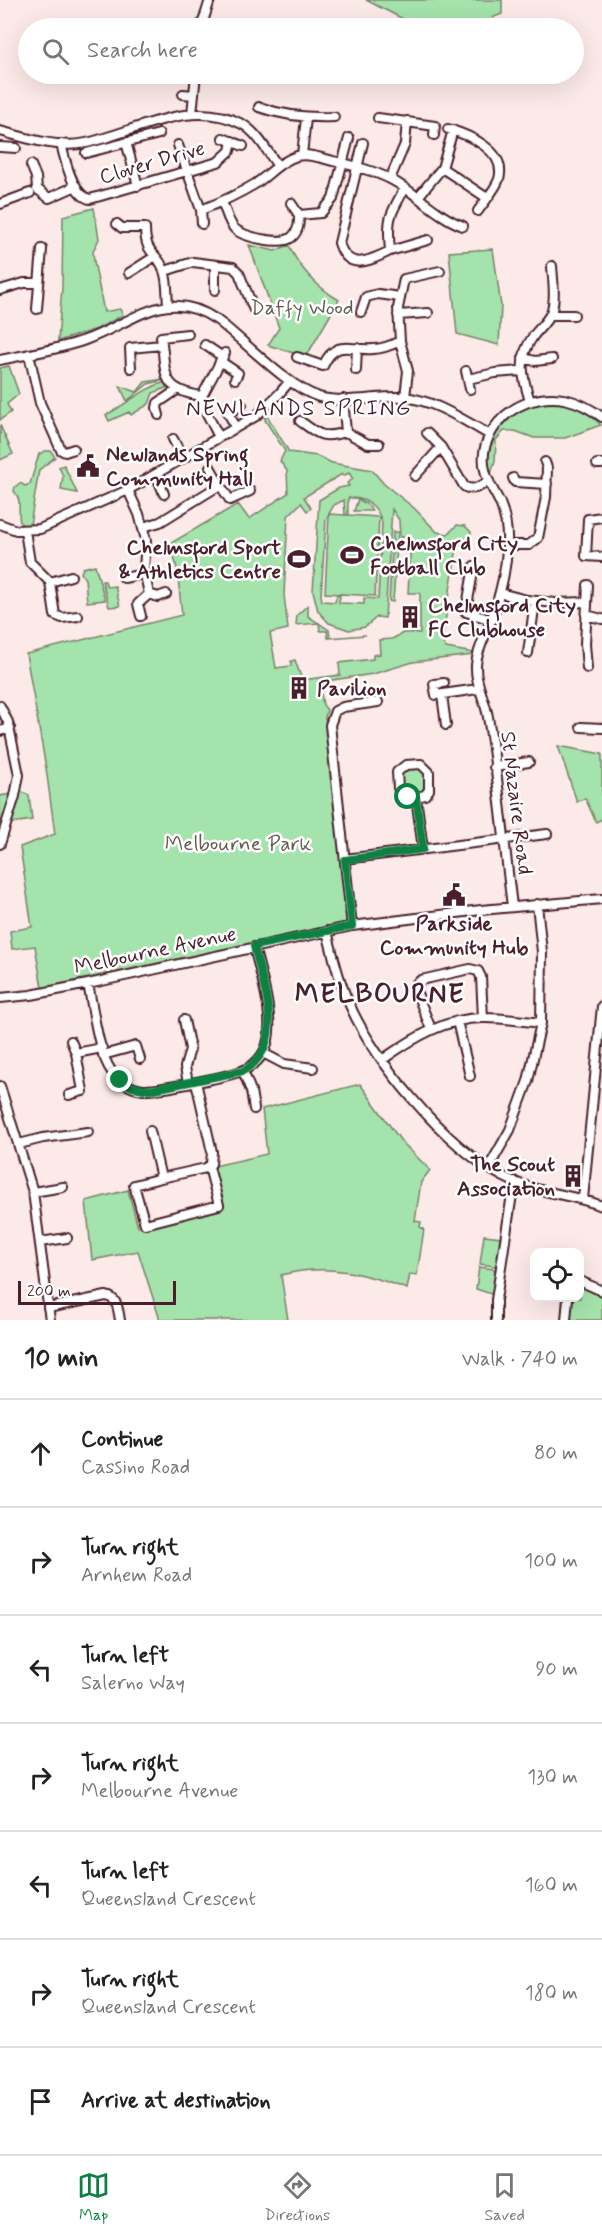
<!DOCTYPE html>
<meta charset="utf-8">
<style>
body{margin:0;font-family:Mynerve,sans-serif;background:#f2f2f2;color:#222}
.controls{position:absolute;right:18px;bottom:18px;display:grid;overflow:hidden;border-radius:12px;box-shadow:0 6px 24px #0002}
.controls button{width:54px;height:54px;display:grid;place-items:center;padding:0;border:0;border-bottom:2px solid #e0e0e0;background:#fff;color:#222;font:30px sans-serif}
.scale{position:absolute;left:18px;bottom:15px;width:158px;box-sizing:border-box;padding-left:6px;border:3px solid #4a1f2b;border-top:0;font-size:16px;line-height:21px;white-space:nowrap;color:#4a1f2b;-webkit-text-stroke:4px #fff;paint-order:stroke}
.stop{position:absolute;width:18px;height:18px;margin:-14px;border:4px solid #0b8043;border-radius:50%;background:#fff}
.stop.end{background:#0b8043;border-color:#fff;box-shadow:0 2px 6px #0008}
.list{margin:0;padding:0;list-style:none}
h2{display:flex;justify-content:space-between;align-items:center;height:78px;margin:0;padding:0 24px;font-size:26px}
h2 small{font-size:20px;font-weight:400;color:#767676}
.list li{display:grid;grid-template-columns:39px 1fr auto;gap:18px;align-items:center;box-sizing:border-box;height:108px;padding:0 24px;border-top:2px solid #e0e0e0}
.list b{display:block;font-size:22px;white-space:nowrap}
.list p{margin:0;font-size:20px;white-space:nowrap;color:#767676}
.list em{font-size:20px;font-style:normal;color:#767676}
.icon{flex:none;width:33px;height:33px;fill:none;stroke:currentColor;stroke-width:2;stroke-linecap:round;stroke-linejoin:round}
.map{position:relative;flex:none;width:602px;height:1320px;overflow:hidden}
.search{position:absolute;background:#fff;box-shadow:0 6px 24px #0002;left:18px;right:18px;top:18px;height:66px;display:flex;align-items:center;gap:15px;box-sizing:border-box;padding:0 21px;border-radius:33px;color:#767676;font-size:22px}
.sheet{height:834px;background:#fff}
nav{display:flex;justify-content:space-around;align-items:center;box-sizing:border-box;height:84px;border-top:2px solid #e0e0e0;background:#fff;font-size:16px;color:#767676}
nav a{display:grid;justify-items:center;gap:3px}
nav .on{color:#0b8043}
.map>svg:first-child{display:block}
.green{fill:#a4e3ab;stroke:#77816b;stroke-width:1.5;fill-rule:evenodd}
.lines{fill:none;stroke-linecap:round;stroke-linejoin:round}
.minor-casing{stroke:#4a1f2b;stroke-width:12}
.minor{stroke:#fff;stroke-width:8}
.route{stroke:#0b8043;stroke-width:8}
.labels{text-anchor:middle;stroke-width:5;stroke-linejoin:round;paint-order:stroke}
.street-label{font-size:21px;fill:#4a1f2b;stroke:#fff}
.park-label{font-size:21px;fill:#655a51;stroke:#fff}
.poi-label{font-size:21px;font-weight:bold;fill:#4a1f2b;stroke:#fff;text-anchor:start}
.neighbourhood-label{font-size:22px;letter-spacing:1.5px;fill:#4a1f2b;stroke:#fff}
.district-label{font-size:27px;font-weight:bold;letter-spacing:1.5px;fill:#4a1f2b;stroke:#fff}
</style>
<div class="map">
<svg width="602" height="1320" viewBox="0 0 602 1320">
<rect width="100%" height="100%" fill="#fceae8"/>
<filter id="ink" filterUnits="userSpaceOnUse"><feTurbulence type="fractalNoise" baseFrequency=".0167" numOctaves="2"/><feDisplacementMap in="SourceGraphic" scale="12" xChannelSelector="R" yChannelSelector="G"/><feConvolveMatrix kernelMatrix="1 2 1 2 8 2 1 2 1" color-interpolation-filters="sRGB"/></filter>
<g filter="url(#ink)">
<!-- green -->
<path class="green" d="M366,0H502V14L494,17L488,28H432L403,19Z
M94,208L99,239L93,251L94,261L104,312L120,309L123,315L97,329L58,341L62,287L63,216Z
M249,245L275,251L289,245C298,267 318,288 339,300L306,357L268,345L279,328Z
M493,249L501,306L499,345L457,334L449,252Z
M9,366L19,394L7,404L11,412L0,420V368Z
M164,379L165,380L148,384L127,401L120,386L137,392L145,382Z
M166,382L168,387L153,393L149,404L131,415L129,412L109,421L106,415C127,404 143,388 166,382Z
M551,402C570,403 587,411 601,425L565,438H534L515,431H504L496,440L495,461L490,477C474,437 515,405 551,402Z
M265,416L268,417L289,452L317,456L332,463L372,470L384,484L414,508L437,532L448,534L457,525L465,526L471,532V541L457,547L442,641L446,648L474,653L473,655L413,662L373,674L319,682L323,705L327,710L325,717L347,917L345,923L42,988L35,946L12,949L10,931L32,927L20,847L55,834L46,768L26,654L182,615L177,569L171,543L238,504L249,519L288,493L287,471L280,461L285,451L265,420ZM349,473L353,479L347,483L349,486L339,488L319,500L313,591L318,611L329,623L349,630L365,627L377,617L385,618L392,509L399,520L400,537L411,538L408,593H420V633H403L392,639L379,640L380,654L373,655V659L339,663L340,675L302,680L295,660L291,661V666L276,668L270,633L288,629L284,595L288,516L301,503L307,511L311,508L304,497L342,474L343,476ZM348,498C366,497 378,506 382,523L378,599L364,598V604L339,603L340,596L337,595L335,602L322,601L321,595L326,519L334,505L344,500L345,515L329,514L325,593L375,596L379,517L346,515L348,514Z
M0,425L13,454L0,460Z
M45,451H51L55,457L39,470L30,525L23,526L20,522C17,509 23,502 14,491L15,487L20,483L25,486L30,484L39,454Z
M64,465L77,493L61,490L63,476L59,467Z
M358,499L370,507L372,511H354Z
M393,532H398L393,602L389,601Z
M95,565L105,600L87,602L85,579L81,573L83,568Z
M102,581H105L107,587L115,586L120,606L109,607Z
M308,605V616L329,630L330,638L366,635L328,638L327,631H320L319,623L296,625L297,615Z
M558,746L602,754V819L596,822L585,798L577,802Z
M418,766L426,771V791L410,795L401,790L400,773L404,768Z
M20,791L29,795L32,820L11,823Z
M12,794V795L0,831V796Z
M360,1084L401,1141L430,1170L421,1182L415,1221L421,1222L420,1227L424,1229L417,1275L410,1274L407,1289C364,1273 327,1263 281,1275L288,1320H160L138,1251L92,1260L86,1201L128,1190L138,1227L223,1205L214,1166L267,1154L262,1109Z
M484,1235L501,1237L498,1263L494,1266L480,1264Z
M479,1267L494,1269L496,1274L493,1292L491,1294L476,1289Z
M580,1283L602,1292V1320H568L569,1298H580Z"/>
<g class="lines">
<!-- minor casing -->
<g class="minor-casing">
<path id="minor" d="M201,28L210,0
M183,94L194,95
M259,107C284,116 307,118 334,117
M192,114L196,74
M378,118L435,126L434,135
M448,129C469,135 507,151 499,179C495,190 484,202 478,211
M0,131C26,138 59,149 86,143C136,132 191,97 242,124C257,132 268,153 278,166
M223,138L243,146
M126,142L138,186
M363,143L339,243C348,272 369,261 390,251C387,219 389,216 405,188
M61,144C65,160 73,196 90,199L218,162L230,151L232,141
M178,145L201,210C219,203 237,195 255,184C269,175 280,161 297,156C307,153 322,158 333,161C352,165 372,170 390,179C416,192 436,216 463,226
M0,147L16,148
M86,153L159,134
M302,155L306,118
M31,165L36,177L37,189L49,198L76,186
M442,168L487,198
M390,179L405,144L407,121
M418,197L442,168L453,130
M222,202C226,210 228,222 234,228C242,237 282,246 292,237C299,231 299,223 299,215L321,213L333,199L349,138
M291,203L299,215
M0,204L30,193
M201,210L202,224
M117,224L122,228H145C145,257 159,252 164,271C168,281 167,295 168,305
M390,251L428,240
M165,271L193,262L233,267L239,273L254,310
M129,273L154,257
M0,290L24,283H39
M215,290V265
M37,309L42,249
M361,312L366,297L378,294L400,297
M398,315L428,313
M550,315H574
M188,334L161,337C167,372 158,389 201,396
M205,345L223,357
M29,354L40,403L61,450L65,452L74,449
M297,357L323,366C336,338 350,351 373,349C382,349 392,345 400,341
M523,358L535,361L552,359
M0,360C28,354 57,350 85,340C133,323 166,285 217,320C245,341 287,387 319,397C345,404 375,396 402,397C433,399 463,420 490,435
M220,361L238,373L235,379
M131,368L130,348L162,345
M356,370L357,348
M466,371L470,389
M468,379L495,373L521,371
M405,397L408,371L400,341L398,308L404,279L440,271
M530,401C522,376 517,358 534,335C540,328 547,321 551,313C556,299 553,281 552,266
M159,415L157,408L158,403L177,390
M300,421C319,435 322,439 346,432L343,399
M236,427L228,413L242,405
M346,432L368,444H379
M427,433L441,447
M219,437L204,408L201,398L225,353
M173,439L183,458
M597,464H602
M210,467L220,485
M156,474L164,494
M415,476L441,447L464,486C472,492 481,486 489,481
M513,478L515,482L547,484
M128,490L139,514L146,540L144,570L149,594L158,597L166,594
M602,517L588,519L586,556L602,557
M0,524L16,530L40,529L128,490L256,416L279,394L290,381
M143,527L160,522L220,485L230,500L250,491
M25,531L30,562L50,582L55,615L62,618L78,616
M507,545H529L538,538L546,497L547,468L545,462
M474,566L466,612L492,620
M124,578L144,574
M50,582L71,576
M500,593L527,600L555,603L586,602
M586,615L602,619
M141,616L138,604L149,594
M528,653L535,601
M587,668L585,644L588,585
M444,683L434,684L436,695L478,689
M442,695L446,725
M0,706L8,722L19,775L15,796L0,844
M581,727L602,728
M0,731L10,728
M494,767L529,762
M416,797L405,796L398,788L397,772L406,765L421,764L429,772V790L425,795L416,797L423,849
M345,859L547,834
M512,906C504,844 499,780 488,717C485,699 475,684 476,665C477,649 487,633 492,618C500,595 506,572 507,547C508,531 506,518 500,503C495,492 487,482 485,470C478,441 500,413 526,403C555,392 579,400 602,417
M352,926L330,725L335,711L343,707L378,702
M327,931C333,955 338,979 348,1001C373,1060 445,1146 502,1176C536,1194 569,1193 602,1206
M88,984C93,1007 98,1054 112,1072C119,1081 131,1089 143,1090C156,1091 234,1076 246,1069C254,1065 261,1058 265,1050C277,1021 261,976 254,947
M0,998L31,995L88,984L352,926L481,910L602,899
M184,1020L190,1049L185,1067L188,1083
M457,1021L470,1076
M431,1029L416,991V984L421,980L470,969L478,971L481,977L483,1018
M71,1041L76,1053
M263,1053L284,1064L313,1068
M103,1055L136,1046L140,1059
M382,1060C413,1038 447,1017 485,1018C504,1018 522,1021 541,1023
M243,1071L251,1091L254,1109
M0,1086L33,1192L50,1320
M69,1095L83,1091L76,1053L102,1048
M150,1131L161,1178L134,1185L145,1224L219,1205L209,1167
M19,1144L43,1138L88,1132
M489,1167L510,1130L528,1081L541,1023L542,952L537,904
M161,1178L206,1168L211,1164L212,1152L196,1082
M33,1192L63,1187
M583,1199L602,1006
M40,1242L67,1238
M580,1281L602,1291
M48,1308L106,1296C118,1298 118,1310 120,1320
M496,1320V1300L514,1181
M566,1320L568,1298"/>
</g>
<!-- minor -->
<use href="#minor" class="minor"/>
</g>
</g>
<g class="lines" filter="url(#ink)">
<!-- route -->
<path class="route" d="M120,1080L132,1087L150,1090L243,1071C288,1046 263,986 254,946L352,926L345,860L423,849L416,797H408"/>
</g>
<!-- icons -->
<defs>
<g id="civic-bare" transform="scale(1.8)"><path d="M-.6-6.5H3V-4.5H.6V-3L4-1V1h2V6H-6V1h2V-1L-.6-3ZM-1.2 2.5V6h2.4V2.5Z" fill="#4a1f2b" stroke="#fff" stroke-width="2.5" paint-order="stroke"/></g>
<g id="stadium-bare" transform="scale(1.8)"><path d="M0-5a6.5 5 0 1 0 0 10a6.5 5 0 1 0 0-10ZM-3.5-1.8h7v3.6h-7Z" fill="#4a1f2b" stroke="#fff" stroke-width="2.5" paint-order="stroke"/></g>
<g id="building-bare" transform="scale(1.8)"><path d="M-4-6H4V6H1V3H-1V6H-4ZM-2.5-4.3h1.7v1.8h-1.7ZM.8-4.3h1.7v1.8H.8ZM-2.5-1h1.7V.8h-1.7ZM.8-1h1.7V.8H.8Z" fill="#4a1f2b" stroke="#fff" stroke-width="2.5" paint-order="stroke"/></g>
</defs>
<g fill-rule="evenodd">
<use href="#civic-bare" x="88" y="466"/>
<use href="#stadium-bare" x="352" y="555"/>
<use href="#stadium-bare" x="299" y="559"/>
<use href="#building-bare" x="410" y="617"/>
<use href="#building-bare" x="299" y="688"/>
<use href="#civic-bare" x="454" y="895"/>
<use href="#building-bare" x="573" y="1176"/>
</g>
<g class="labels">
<!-- street labels -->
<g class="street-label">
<text transform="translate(152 162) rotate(-16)" y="7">Clover Drive</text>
<text transform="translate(517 803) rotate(83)" y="7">St Nazaire Road</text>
<text transform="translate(155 950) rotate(-12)" y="7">Melbourne Avenue</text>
</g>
<!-- park labels -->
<g class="park-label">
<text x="302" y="314">Daffy Wood</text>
<text x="238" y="850">Melbourne Park</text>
</g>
<!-- poi labels -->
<g class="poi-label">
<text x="106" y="461">Newlands Spring<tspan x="106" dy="24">Community Hall</tspan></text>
<text x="370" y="550">Chelmsford City<tspan x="370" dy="24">Football Club</tspan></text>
<text x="281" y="554" text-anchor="end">Chelmsford Sport<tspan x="281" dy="24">&amp; Athletics Centre</tspan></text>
<text x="428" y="612">Chelmsford City<tspan x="428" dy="24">FC Clubhouse</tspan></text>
<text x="317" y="695">Pavilion</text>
<text x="454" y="930" text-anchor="middle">Parkside<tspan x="454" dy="24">Community Hub</tspan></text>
<text x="555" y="1171" text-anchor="end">The Scout<tspan x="555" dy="24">Association</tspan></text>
</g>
<!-- neighbourhood labels -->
<g class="neighbourhood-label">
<text x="299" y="415">NEWLANDS SPRING</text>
</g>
<!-- district labels -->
<g class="district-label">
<text x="380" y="1002">MELBOURNE</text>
</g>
</g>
</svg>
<div class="controls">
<button><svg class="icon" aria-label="locate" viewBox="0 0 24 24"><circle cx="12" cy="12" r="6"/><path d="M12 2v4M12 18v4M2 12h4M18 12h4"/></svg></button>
</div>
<div class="scale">200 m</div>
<div class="stop" style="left:408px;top:797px"></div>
<div class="stop end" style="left:120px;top:1080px"></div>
<div class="search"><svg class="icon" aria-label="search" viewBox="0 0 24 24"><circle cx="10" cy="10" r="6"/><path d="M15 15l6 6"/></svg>Search here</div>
</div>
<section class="sheet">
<h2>10 min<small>Walk · 740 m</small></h2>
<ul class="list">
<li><svg class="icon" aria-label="ahead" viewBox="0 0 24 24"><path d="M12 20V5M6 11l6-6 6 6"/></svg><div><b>Continue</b><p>Cassino Road</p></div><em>80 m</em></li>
<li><svg class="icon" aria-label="right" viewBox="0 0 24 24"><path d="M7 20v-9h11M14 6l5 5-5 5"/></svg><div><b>Turn right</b><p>Arnhem Road</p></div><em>100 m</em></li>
<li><svg class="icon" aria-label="left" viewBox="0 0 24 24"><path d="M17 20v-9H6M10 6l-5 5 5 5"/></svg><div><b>Turn left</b><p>Salerno Way</p></div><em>90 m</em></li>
<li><svg class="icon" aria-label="right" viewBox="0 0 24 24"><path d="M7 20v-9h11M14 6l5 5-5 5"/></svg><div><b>Turn right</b><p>Melbourne Avenue</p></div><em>130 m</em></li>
<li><svg class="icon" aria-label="left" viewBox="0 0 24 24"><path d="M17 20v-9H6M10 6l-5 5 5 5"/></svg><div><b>Turn left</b><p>Queensland Crescent</p></div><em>160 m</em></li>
<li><svg class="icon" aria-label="right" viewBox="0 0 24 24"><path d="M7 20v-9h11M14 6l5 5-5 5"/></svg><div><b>Turn right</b><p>Queensland Crescent</p></div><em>180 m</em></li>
<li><svg class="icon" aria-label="arrive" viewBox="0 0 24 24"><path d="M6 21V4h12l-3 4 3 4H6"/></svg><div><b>Arrive at destination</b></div></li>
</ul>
</section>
<nav>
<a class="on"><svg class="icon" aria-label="map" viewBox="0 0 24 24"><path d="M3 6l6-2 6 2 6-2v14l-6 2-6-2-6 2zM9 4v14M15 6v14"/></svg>Map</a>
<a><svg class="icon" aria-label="directions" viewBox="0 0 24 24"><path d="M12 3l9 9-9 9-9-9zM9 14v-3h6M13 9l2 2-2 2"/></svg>Directions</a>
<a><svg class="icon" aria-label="saved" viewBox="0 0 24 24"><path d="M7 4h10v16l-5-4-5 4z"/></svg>Saved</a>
</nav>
